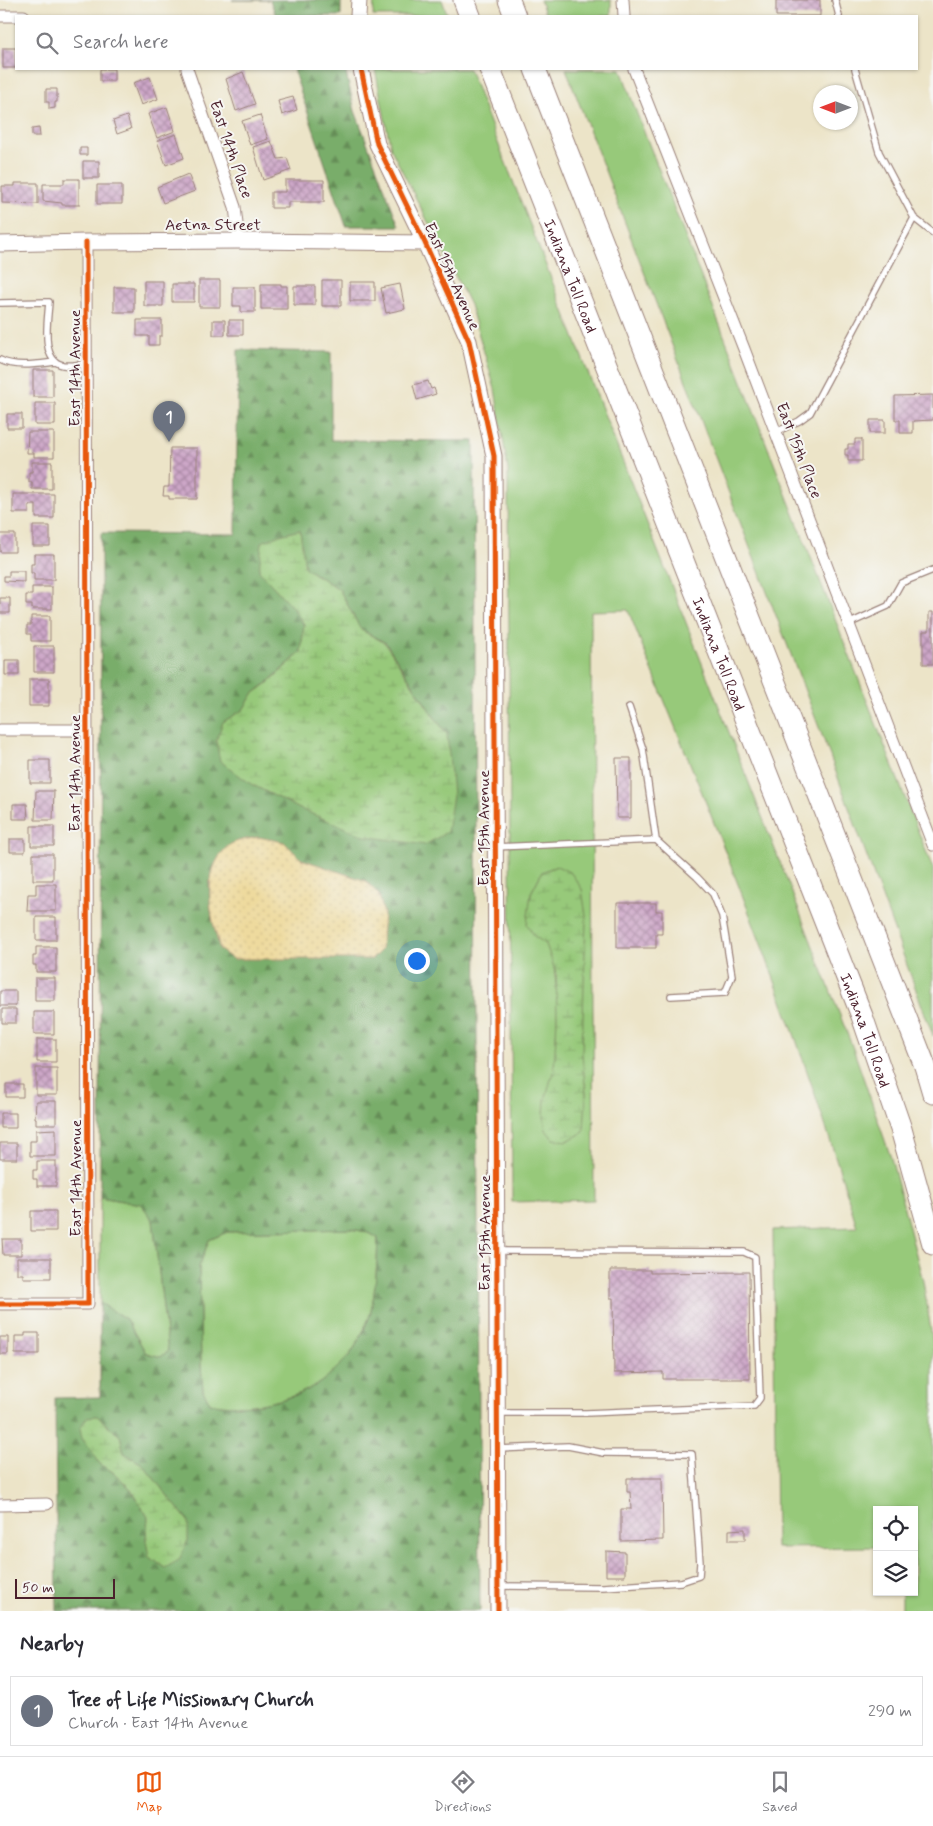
<!DOCTYPE html>
<meta charset="utf-8">
<style>
body{margin:0;font-family:Mynerve,sans-serif;background:#f7f7f7;color:#2b2b33}
.controls{position:absolute;right:15px;bottom:15px;display:grid;overflow:hidden;border-radius:0px;box-shadow:0 1px 4px #0004}
.controls button{width:45px;height:45px;display:grid;place-items:center;padding:0;border:0;border-bottom:1px solid #e1e1e2;background:#fff;color:#2b2b33;font:25px sans-serif}
.compass{position:absolute;left:813px;top:85px;width:45px;height:45px;border-radius:50%;background:#fff;box-shadow:0 1px 4px #0004;rotate:270deg}
.scale{position:absolute;left:15px;bottom:12px;width:100px;box-sizing:border-box;padding-left:5px;border:2px solid #4a1f2b;border-top:0;font-size:14px;line-height:18px;white-space:nowrap;color:#4a1f2b;-webkit-text-stroke:4px #f6f6f2;paint-order:stroke}
.you{position:absolute;left:416px;top:960px;width:18px;height:18px;margin:-12px;border:4px solid #fff;border-radius:50%;background:#1a73e8;box-shadow:0 0 0 8px #1a73e833}
.badge{display:grid;place-items:center;width:32px;height:32px;border-radius:50%;background:#ea580c;color:#fff;font-size:16px;font-weight:700}
.pin{position:absolute;translate:-50% -41px;filter:drop-shadow(0 1px 2px #0008)}
.pin::after{content:'';position:absolute;top:26px;width:18px;height:15px;background:inherit;clip-path:polygon(0 0,100% 0,50% 100%)}
.list{margin:0;padding:0;list-style:none}
h2{display:flex;justify-content:space-between;align-items:center;height:65px;margin:0;padding:0 20px;font-size:21px}
h2 small{font-size:16px;font-weight:400;color:#7c7c81}
.list li{display:grid;grid-template-columns:32px 1fr auto;gap:15px;align-items:center;box-sizing:border-box;height:70px;margin:0 10px 10px;padding:0 10px;border:1px solid #e1e1e2;border-radius:0px}
.list b{display:block;font-size:19px;white-space:nowrap}
.list p{margin:0;font-size:16px;white-space:nowrap;color:#7c7c81}
.list em{font-size:16px;font-style:normal;color:#7c7c81}
.icon{flex:none;width:28px;height:28px;fill:none;stroke:currentColor;stroke-width:2;stroke-linecap:round;stroke-linejoin:round}
.map{position:relative;flex:none;width:933px;height:1611px;overflow:hidden}
.search{position:absolute;background:#fff;box-shadow:0 1px 4px #0004;left:15px;right:15px;top:15px;height:55px;display:flex;align-items:center;gap:12px;box-sizing:border-box;padding:0 18px;border-radius:0px;color:#7c7c81;font-size:19px}
.sheet{height:145px;background:#fff}
nav{display:flex;justify-content:space-around;align-items:center;box-sizing:border-box;height:70px;border-top:1px solid #e1e1e2;background:#fff;font-size:14px;color:#7c7c81}
nav a{display:grid;justify-items:center;gap:2px}
nav .on{color:#ea580c}
.map>svg:first-child{display:block}
.grass{fill:#97c97a;stroke:#707452;fill-rule:evenodd}
.forest{fill:url(#forest-firs);stroke:#62664a;fill-rule:evenodd}
.wetland{fill:url(#wetland-marsh);stroke:#707452}
.sand{fill:url(#sand-dots);stroke:#9c7c64}
.building{fill:url(#building-cross-hatch)}
.lines{fill:none;stroke-linecap:round;stroke-linejoin:round}
.service-casing{stroke:#9b827a;stroke-width:8}
.minor-casing{stroke:#9b827a;stroke-width:13}
.tertiary-casing{stroke:#9b827a;stroke-width:17}
.motorway-casing{stroke:#9b827a;stroke-width:23}
.service{stroke:#fff;stroke-width:5.5}
.minor{stroke:#fff;stroke-width:11}
.tertiary{stroke:#fff;stroke-width:15}
.motorway{stroke:#fff;stroke-width:21}
.cycleway-casing{stroke:#f6f6f2;stroke-width:8}
.cycleway{stroke:#e8590c;stroke-width:5}
.labels{text-anchor:middle;stroke-width:4;stroke-linejoin:round;paint-order:stroke}
.street-label{font-size:16px;fill:#4a1f2b;stroke:#f6f6f2}
</style>
<div class="map">
<svg width="933" height="1611" viewBox="0 0 933 1611">
<defs>
<pattern id="forest-firs" width="22" height="20" patternUnits="userSpaceOnUse" patternTransform="scale(1.25)"><rect width="22" height="20" fill="#79ad6a"/><path d="M5 1l3.5 6h-7zM16 11l3.5 6h-7z" fill="#658c57"/></pattern>
<pattern id="wetland-marsh" width="20" height="14" patternUnits="userSpaceOnUse" patternTransform="scale(1.25)"><rect width="20" height="14" fill="#97c97a"/><path d="M1 5h8M5 5V1M11 12h8M15 12V8" fill="none" stroke="#84ac6a"/></pattern>
<pattern id="sand-dots" width="8" height="8" patternUnits="userSpaceOnUse" patternTransform="scale(1.25)"><rect width="8" height="8" fill="#eeda9e"/><path d="M2 2h.1M6 6h.1" fill="none" stroke="#cebb88" stroke-width="1.8" stroke-linecap="round"/></pattern>
<pattern id="building-cross-hatch" width="8" height="8" patternUnits="userSpaceOnUse" patternTransform="scale(1.25)"><rect width="8" height="8" fill="#cda7c8"/><path d="M0 0l8 8M0 8l8-8" fill="none" stroke="#a887a3"/></pattern>
</defs>
<rect width="100%" height="100%" fill="#f6f6f2"/>
<filter id="ink" filterUnits="userSpaceOnUse"><feTurbulence type="fractalNoise" baseFrequency=".02" numOctaves="2"/><feDisplacementMap in="SourceGraphic" scale="10" xChannelSelector="R" yChannelSelector="G"/><feConvolveMatrix kernelMatrix="1 2 1 2 8 2 1 2 1" color-interpolation-filters="sRGB"/></filter>
<filter id="wash" filterUnits="userSpaceOnUse"><feTurbulence type="fractalNoise" baseFrequency=".0096" numOctaves="4" result="noise"/><feDisplacementMap in="SourceGraphic" scale="20" xChannelSelector="R" yChannelSelector="G"/><feGaussianBlur stdDeviation="1.12" result="paint"/><feColorMatrix in="noise" values="0 0 0 0 0 0 0 0 0 0 0 0 0 0 0 0 0 1.4 0 .05"/><feComposite in="paint" operator="in"/></filter>
<g filter="url(#wash)">
<rect width="100%" height="100%" fill="#ece4c8"/>
<!-- grass -->
<path class="grass" d="M374,0H442L448,16H373Z
M540,0H611V16H546Z
M375,69H469L854,1051L891,1158L923,1281L933,1343V1611H902V1592H914V1510H877V1547L776,1548L773,1230L857,1227C820,1101 775,978 727,856C695,773 660,692 628,610L591,611L594,1200L512,1202L508,470L495,389L470,305L391,149ZM557,866L586,1094L553,1139C537,1115 549,1095 554,1069C558,1045 561,964 546,944C544,941 537,938 534,936L531,893L542,872Z
M566,69H621L636,111L933,869V1036L830,756Z
M100,1197L141,1204L153,1220L168,1351L161,1357L146,1353L126,1319L100,1303Z
M351,1229L367,1232L378,1238C377,1263 376,1290 370,1315C367,1324 357,1345 351,1353C346,1360 326,1380 318,1384C290,1402 242,1411 210,1403L203,1391L201,1366L199,1267L209,1240L227,1232Z"/>
<!-- forest -->
<path class="forest" d="M232,0H341V16H276L270,0Z
M293,69H345L355,111L399,226H346Z
M238,350L331,352V440L474,441L480,1611H57L55,1398L100,1397V1303L126,1319L146,1353L161,1357L168,1351L153,1220L141,1204L100,1197L101,533L236,534ZM305,568L339,589L361,630L386,643L432,714L447,734L223,722L243,710L253,694L267,683L301,652L304,625L293,608L259,570ZM284,842L301,859L330,870L212,920L209,883L217,861ZM351,1229L367,1232L378,1238C377,1263 376,1290 370,1315C367,1324 357,1345 351,1353C346,1360 325,1380 318,1384C290,1402 242,1411 210,1403L203,1391L201,1366L199,1267L209,1240L227,1232ZM97,1416L120,1436L124,1453L142,1464L188,1521L146,1540L148,1517L131,1489L113,1472L100,1464Z"/>
<!-- wetland -->
<path class="wetland" d="M300,530L305,568L339,589L361,630L385,643L432,714L447,734L453,795L447,832L425,845L365,836L300,809L251,784L220,761L216,741L223,722L243,710L253,694L268,683L301,652L304,624L293,608L259,571L262,542L280,535Z
M557,866L571,873L582,889L586,916L582,1054L586,1094L584,1132L567,1141L553,1139L546,1130L544,1116L545,1100L554,1069L557,1019L556,973L546,944L534,936L527,924L531,893L542,872Z
M97,1416L120,1436L124,1453L142,1464L188,1521V1540L179,1560L165,1568L149,1557L146,1540L148,1517L131,1489L113,1472L100,1464L82,1438L80,1428L87,1417Z"/>
<!-- sand -->
<path class="sand" d="M258,837L284,842L301,859L366,881L379,895L384,914L381,950L372,959H233L220,950C211,917 199,873 228,846C235,840 250,839 258,837Z"/>
<g id="blocks">
<!-- building -->
<path class="building" d="M776,0H820V16H776Z
M3,48H16V68H3Z
M100,69H114V81H100Z
M243,72L255,104L236,111L226,79Z
M150,77L158,99L141,105L133,83Z
M46,89H57V102H55V108L49,109V102H46Z
M293,97L297,110L282,115L278,101Z
M167,107L175,131L157,138L148,114Z
M260,115L268,139L250,145L242,121Z
M127,116L131,129L117,134L113,121Z
M39,128L40,136H32V129Z
M176,134L184,158L166,165L157,141Z
M271,141L278,159L287,158L291,170L263,180L253,147Z
M80,148H87V155H80Z
M83,161H99V178H83Z
M188,174L195,191L163,203L157,187Z
M64,179H79V205H62V203L43,201V184H64Z
M285,180H324V202H288V208H271V192H285Z
M15,183H38V204L2,203V186H15Z
M97,185H122V204H97Z
M199,280H220V307H199Z
M322,280H341V306H322Z
M144,281H163V306H144Z
M350,282H375V301H350Z
M172,284H194V302H172Z
M261,284H281V286H287V309H261Z
M400,284L405,309L386,313L381,288Z
M294,286H315V305H294Z
M114,287H134V312H114Z
M233,287H255V312H241V306H233Z
M137,320H162V336H159V345H149V336H137Z
M213,320H225V335H213Z
M229,320H243V335H229Z
M33,370H53V397H33Z
M428,381L431,389L434,388L436,394L417,400L413,385Z
M933,395V420L913,421V433H900V420H895V396Z
M35,403H55V425H35Z
M7,414H22V428H7Z
M870,420H885V433H870Z
M28,432H54V457H34V453H27Z
M855,439H862V461H848V455H845V449H848V444H855Z
M170,448H197V499H169V496H163L164,487H169Z
M32,462H52V489H32V482H29V472H32Z
M13,494H54V518H36V505H29V513H13Z
M33,526H50V546H33Z
M0,534H15V552H0Z
M34,554H54V580H34V573H31V564H34Z
M9,571H24V582L4,581V576H9Z
M32,587H52V609H32V605H26V595H32Z
M0,598H10V613H0Z
M929,612H933V664H923V631H929Z
M31,616H50V641H31V634H27V625H31Z
M34,646H54V672H34Z
M5,660H19V675H5Z
M29,679H49V706H29Z
M616,758H631V818H617Z
M30,760H50V783H30Z
M36,791H54L53,820H35Z
M13,804H27L28,819H13Z
M31,826H54V846H31Z
M10,839H25V852H10Z
M33,854H53V880H33Z
M36,884H56V911H27L28,894H36Z
M617,903H656V911H662V934H656V948H617Z
M36,917H56V940H36Z
M36,947H56V972H36V965H33V956H36Z
M35,978H55V1001H35Z
M0,991H16V1006H0Z
M2,1009H16V1023H2Z
M34,1012H54V1034H34Z
M37,1039H56V1062H37Z
M36,1068H57V1095H36Z
M6,1084H23V1097H6Z
M36,1101H56V1124H36V1118H35Z
M1,1113H16V1128H1Z
M56,1129V1156H30V1141H36V1130Z
M0,1143H17V1159H0Z
M37,1161H56V1186H37V1179H33V1170H37Z
M31,1211H56V1231H31Z
M2,1239H21V1255H3Z
M17,1258H51V1278H23V1274H17Z
M610,1270H650V1273L749,1272L750,1379H663V1372L614,1373L613,1298H610Z
M25,1333H39V1354H15V1336H25Z
M0,1337H8V1354H0Z
M627,1478H662L663,1540L621,1541V1509H631L630,1492H627Z
M745,1529V1540H729V1530Z
M606,1551L625,1552V1576H606Z"/>
</g>
</g>
<g filter="url(#ink)">
<use href="#blocks" fill-opacity="0" stroke="#9b827a" stroke-width="1"/>
<g class="lines">
<!-- service casing -->
<g class="service-casing">
<path id="service" d="M835,0L839,16
M914,218L933,233
M0,303L49,302C48,319 40,361 63,365C70,366 79,364 86,364
M0,360C16,368 38,364 55,362
M776,432L799,421L810,413L914,218L879,152L855,69
M848,624L888,606L901,583L933,570
M629,707L643,749L656,840
M495,847L656,840L697,877L713,894L722,916L732,976L725,993L671,996
M499,1251L744,1252L755,1257L760,1398L754,1406L586,1413H499
M499,1449L568,1446L604,1453L692,1454L700,1563L699,1576L681,1582L603,1587L500,1586"/>
</g>
<!-- minor casing -->
<g class="minor-casing">
<path id="minor" d="M623,0L624,16
M0,16H24
M187,69L235,207L239,241
M634,69L744,349L933,845
M0,730H86
M0,1304H88L86,242
M0,1505L47,1504"/>
</g>
<!-- tertiary casing -->
<g class="tertiary-casing">
<path id="tertiary" d="M358,16L359,0
M361,69L377,144L425,243L469,341L494,456L498,1611
M0,244L86,242L239,241L425,243"/>
</g>
<!-- motorway casing -->
<g class="motorway-casing">
<g id="motorway">
<path d="M464,0L470,16"/>
<path d="M509,0L515,16"/>
<path id="s1" d="M490,69L862,1016L901,1129L933,1244"/>
<path d="M535,69L925,1066L933,1093"/>
</g>
</g>
<!-- service -->
<use href="#service" class="service"/>
<!-- minor -->
<use href="#minor" class="minor"/>
<!-- tertiary -->
<use href="#tertiary" class="tertiary"/>
<!-- motorway -->
<use href="#motorway" class="motorway"/>
<!-- cycleway casing -->
<g class="cycleway-casing">
<path id="cycleway" d="M361,69L377,144L425,243L469,341L494,456L498,1611
M0,1304H88L86,242"/>
</g>
<!-- cycleway -->
<use href="#cycleway" class="cycleway"/>
</g>
</g>
<g class="labels">
<!-- street labels -->
<g class="street-label">
<text transform="translate(232 149) rotate(71)" y="6">East 14th Place</text>
<text x="213" y="230">Aetna Street</text>
<text transform="translate(453 276) rotate(66)" y="6">East 15th Avenue</text>
<text dy="6" stroke="none"><textPath href="#s1" startOffset="222">Indiana Toll Road</textPath></text>
<text transform="translate(74 368) rotate(-90)" y="6">East 14th Avenue</text>
<text transform="translate(800 450) rotate(69)" y="6">East 15th Place</text>
<text dy="6" stroke="none"><textPath href="#s1" startOffset="628">Indiana Toll Road</textPath></text>
<text transform="translate(74 773) rotate(-90)" y="6">East 14th Avenue</text>
<text transform="translate(483 828) rotate(-90)" y="6">East 15th Avenue</text>
<text dy="6" stroke="none"><textPath href="#s1" startOffset="1032">Indiana Toll Road</textPath></text>
<text transform="translate(75 1178) rotate(-90)" y="6">East 14th Avenue</text>
<text transform="translate(484 1233) rotate(-90)" y="6">East 15th Avenue</text>
</g>
</g>
</svg>
<div class="controls">
<button><svg class="icon" aria-label="locate" viewBox="0 0 24 24"><circle cx="12" cy="12" r="6"/><path d="M12 2v4M12 18v4M2 12h4M18 12h4"/></svg></button>
<button><svg class="icon" aria-label="layers" viewBox="0 0 24 24"><path d="M12 4l9 5-9 5-9-5zM3 14l9 5 9-5"/></svg></button>
</div>
<svg class="compass" viewBox="-18 -18 36 36"><path d="M0-13l5 13h-10z" fill="#e53935"/><path d="M0 13l5-13h-10z" fill="#7c7c81"/></svg>
<div class="scale">50 m</div>
<div class="you"></div>
<div class="pin badge" style="left:169px;top:442px;background:#6b7280">1</div>
<div class="search"><svg class="icon" aria-label="search" viewBox="0 0 24 24"><circle cx="10" cy="10" r="6"/><path d="M15 15l6 6"/></svg>Search here</div>
</div>
<section class="sheet">
<h2>Nearby<small></small></h2>
<ul class="list">
<li><span class="badge" style="background:#6b7280">1</span><div><b>Tree of Life Missionary Church</b><p>Church · East 14th Avenue</p></div><em>290 m</em></li>
</ul>
</section>
<nav>
<a class="on"><svg class="icon" aria-label="map" viewBox="0 0 24 24"><path d="M3 6l6-2 6 2 6-2v14l-6 2-6-2-6 2zM9 4v14M15 6v14"/></svg>Map</a>
<a><svg class="icon" aria-label="directions" viewBox="0 0 24 24"><path d="M12 3l9 9-9 9-9-9zM9 14v-3h6M13 9l2 2-2 2"/></svg>Directions</a>
<a><svg class="icon" aria-label="saved" viewBox="0 0 24 24"><path d="M7 4h10v16l-5-4-5 4z"/></svg>Saved</a>
</nav>
